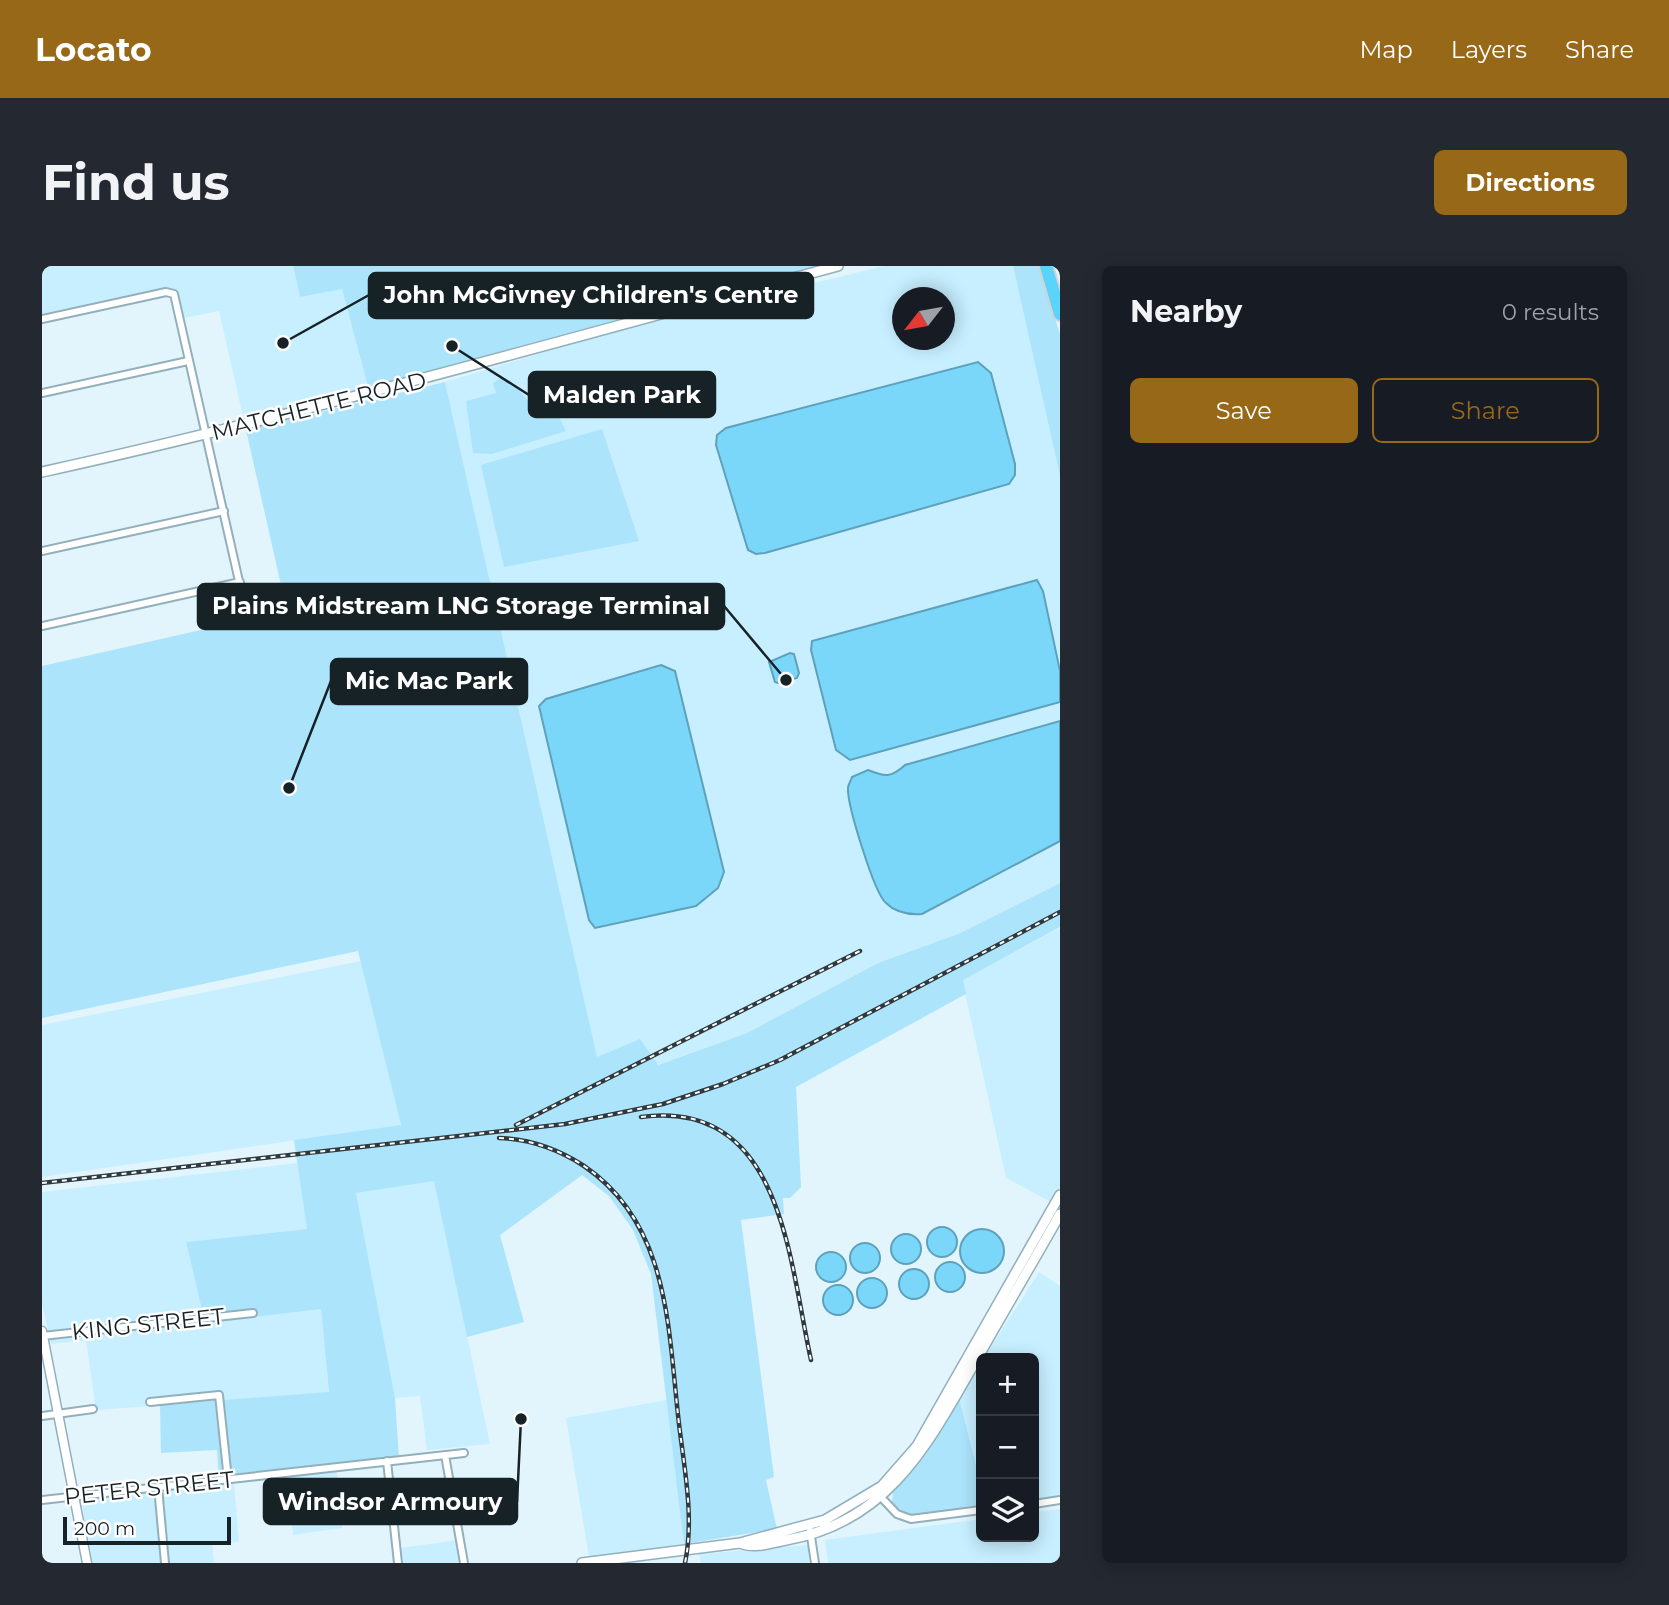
<!DOCTYPE html>
<meta charset="utf-8">
<style>
body{margin:0;font-family:Montserrat,sans-serif;background:#242831;color:#f1f3f6}
.controls{position:absolute;right:21px;bottom:21px;display:grid;overflow:hidden;border-radius:10px;box-shadow:0 4px 18px #0003}
.controls button{width:63px;height:63px;display:grid;place-items:center;padding:0;border:0;border-bottom:2px solid #363941;background:#171b24;color:#f1f3f6;font:35px sans-serif}
.compass{position:absolute;left:850px;top:21px;width:63px;height:63px;border-radius:50%;background:#171b24;box-shadow:0 4px 18px #0003;rotate:239deg}
.scale{position:absolute;left:21px;bottom:18px;width:168px;box-sizing:border-box;padding-left:7px;border:4px solid #172227;border-top:0;font-size:19px;line-height:24px;white-space:nowrap;color:#172227;-webkit-text-stroke:5px #fefefe;paint-order:stroke}
.list{margin:0;padding:0;list-style:none}
h2{display:flex;justify-content:space-between;align-items:center;height:91px;margin:0;padding:0 28px;font-size:30px}
h2 small{font-size:23px;font-weight:400;color:#9ea1a6}
.actions{display:flex;gap:14px;padding:21px 28px}
.actions a{flex:1;padding:16px 0;border:2px solid #986819;border-radius:10px;text-align:center;font-size:24px;color:#986819}
.actions .main{background:#986819;color:#fff}
.icon{flex:none;width:38px;height:38px;fill:none;stroke:currentColor;stroke-width:2;stroke-linecap:round;stroke-linejoin:round}
.map{position:relative;flex:none;width:1018px;height:1297px;overflow:hidden;border-radius:10px}
header{display:flex;align-items:center;gap:42px;box-sizing:border-box;height:98px;padding:0 35px;background:#986819;color:#fff}
header strong{font-size:33px}
nav{display:flex;gap:38px;margin-inline-start:auto;font-size:24px}
.intro{display:flex;align-items:center;justify-content:space-between;box-sizing:border-box;height:168px;padding:0 42px}
h1{margin:0;font-size:49px}
.button{padding:18px 32px;border-radius:10px;background:#986819;color:#fff;font-size:24px;font-weight:700}
main{display:flex;gap:42px;padding:0 42px}
aside{flex:1;background:#171b24;border-radius:10px;box-shadow:0 4px 18px #0003}
.map>svg:first-child{display:block}
.built{fill:#c7efff;fill-rule:evenodd}
.green{fill:#ace4fb}
.water{fill:#7bd7f9;stroke:#5da1ba;stroke-width:2}
.lines{fill:none;stroke-linecap:round;stroke-linejoin:round}
.minor-casing{stroke:#92b0bc;stroke-width:10}
.tertiary-casing{stroke:#92b0bc;stroke-width:11}
.secondary-casing{stroke:#92b0bc;stroke-width:12}
.motorway-casing{stroke:#d1d3d4;stroke-width:16}
.minor{stroke:#fff;stroke-width:6}
.tertiary{stroke:#fff;stroke-width:8}
.secondary{stroke:#fff;stroke-width:9}
.motorway{stroke:#5ad3fd;stroke-width:12}
.rail-casing{stroke:#2e3a40;stroke-width:4.5}
.rail{stroke:#fefefe;stroke-width:2;stroke-dasharray:5;stroke-linecap:butt}
.labels{text-anchor:middle;stroke-width:5;stroke-linejoin:round;paint-order:stroke}
.street-label{font-size:23px;fill:#172227;stroke:#fefefe}
.leader{fill:none;stroke:#172227;stroke-width:2.5}
.callout-dot{fill:#172227;stroke:#fefefe;stroke-width:2.5}
.callout{fill:#172227;stroke:#172227;stroke-width:2.5}
.callout-label{font-size:24px;text-anchor:middle;font-weight:bold;fill:#fff}
</style>
<header>
<strong>Locato</strong>
<nav><a>Map</a><a>Layers</a><a>Share</a></nav>
</header>
<div class="intro"><h1>Find us</h1><a class="button">Directions</a></div>
<main>
<div class="map">
<svg width="1018" height="1297" viewBox="0 0 1018 1297">
<rect width="100%" height="100%" fill="#e2f5fc"/>
<!-- built -->
<path class="built" d="M0,0H251L258,31L300,22L328,128L203,159L177,45L142,52L137,33L130,24L0,52Z
M842,0H971L1018,210V617L916,668L836,697L705,767L615,799L555,791L403,116L556,70ZM860,32H902V74H860Z
M1018,662V921L1009,936L964,912L920,714Z
M319,695L359,859L0,911V759Z
M256,897L265,963L144,976L163,1057L279,1043L287,1127L54,1144L44,1074L9,1078L0,1037V926Z
M392,914L448,1178L385,1184L378,1130L353,1132L314,927Z
M997,1006L1018,1020V1232L992,1235V1092H942Z
M939,1096V1219L917,1132Z
M625,1134L642,1278L547,1291L524,1152Z
M295,1205L300,1262L251,1269L244,1211Z
M192,1217L197,1276L170,1278L172,1297H51L39,1234Z
M1018,1243V1297H786L783,1274L939,1253V1271H992V1246Z
M416,1274L420,1297H361L359,1282Z
M766,1279L767,1297H659L657,1288Z"/>
<!-- green -->
<path class="green" d="M251,0H798L328,128L300,23L258,31Z
M971,0H996L1018,68V210Z
M460,111L469,115L500,151L515,147L524,165L450,188L431,187L424,135L454,127L451,117Z
M403,116L555,791L598,773L616,799L705,767L836,697L916,668L1018,617V661L921,714L924,728L754,821L759,921L748,932H741L742,948L699,954L732,1211L724,1214L735,1263L642,1278L609,1008L591,964L567,930L540,909L458,969L482,1056L425,1071L392,915L314,927L353,1132L357,1193L177,1213L175,1184L119,1187L118,1139L287,1126L279,1043L163,1057L144,976L265,963L252,874L359,859L316,685L0,752V400L203,354L205,360L246,350L204,164Z
M560,163L597,275L462,301L439,199Z
M917,1132L939,1219V1241C914,1244 869,1260 850,1237L851,1224L887,1183Z"/>
<!-- water -->
<path class="water" d="M936,96L949,107L973,198V209L967,218L723,287L714,288L706,284L674,179L675,169L684,162Z
M995,314L1001,325L1018,405V436L808,494L794,484L769,384L770,375Z
M748,387L752,388L757,407L755,412L736,417L733,416L727,396Z
M619,399L633,405L682,606L676,622L654,640L553,662L547,654L497,440L504,433Z
M1018,455V575L880,648C866,649 854,647 844,637C832,627 805,538 806,522C806,518 809,515 810,511L826,504C843,511 849,512 863,499Z
M885 976a15 15 0 1 1 30 0a15 15 0 1 1-30 0Z
M918 985a22 22 0 1 1 44 0a22 22 0 1 1-44 0Z
M849 983a15 15 0 1 1 30 0a15 15 0 1 1-30 0Z
M808 992a15 15 0 1 1 30 0a15 15 0 1 1-30 0Z
M774 1001a15 15 0 1 1 30 0a15 15 0 1 1-30 0Z
M893 1011a15 15 0 1 1 30 0a15 15 0 1 1-30 0Z
M857 1018a15 15 0 1 1 30 0a15 15 0 1 1-30 0Z
M815 1027a15 15 0 1 1 30 0a15 15 0 1 1-30 0Z
M781 1034a15 15 0 1 1 30 0a15 15 0 1 1-30 0Z"/>
<g class="lines">
<!-- minor casing -->
<g class="minor-casing">
<path id="minor" d="M0,53L124,26L132,28L206,355
M0,127L146,95
M0,285L182,245
M0,360L198,316
M0,1070L211,1047
M108,1136L177,1129L186,1214
M0,1150L51,1143
M403,1189L422,1297
M345,1195L356,1297
M116,1221L123,1297
M836,1228L855,1248L869,1253L939,1244
M0,1234L422,1187
M992,1238L1018,1234
M768,1264L773,1297"/>
</g>
<!-- tertiary casing -->
<g class="tertiary-casing">
<path id="tertiary" d="M0,1065L45,1297"/>
</g>
<!-- secondary casing -->
<g class="secondary-casing">
<path id="secondary" d="M0,206C268,147 531,71 796,0
M698,1277C712,1283 729,1277 744,1274C849,1256 888,1174 936,1091C963,1043 991,996 1018,948
M540,1297L698,1277L783,1254L840,1220L875,1180L1018,929"/>
</g>
<!-- motorway casing -->
<g class="motorway-casing">
<path id="motorway" d="M1004,0L1018,48"/>
</g>
<!-- minor -->
<use href="#minor" class="minor"/>
<!-- tertiary -->
<use href="#tertiary" class="tertiary"/>
<!-- secondary -->
<use href="#secondary" class="secondary"/>
<!-- motorway -->
<use href="#motorway" class="motorway"/>
<!-- rail casing -->
<g class="rail-casing">
<path id="rail" d="M599,851C741,832 747,996 769,1094
M474,859L818,685
M457,872C487,873 516,883 542,900C626,957 626,1058 636,1149C641,1197 653,1249 643,1297
M0,917L523,858L621,838L681,818L738,794L1018,646"/>
</g>
<!-- rail -->
<use href="#rail" class="rail"/>
</g>
<g class="labels">
<!-- street labels -->
<g class="street-label">
<text transform="translate(277 140) rotate(-14)" y="8">MATCHETTE ROAD</text>
<text transform="translate(106 1058) rotate(-6)" y="8">KING STREET</text>
<text transform="translate(107 1222) rotate(-6)" y="8">PETER STREET</text>
</g>
</g>
<!-- callouts -->
<path class="leader" d="M241 77L327 29M410 80L487 129M744 414L682 340M247 522L289 415M479 1153L475 1236"/>
<g class="callout-dot">
<circle cx="241" cy="77" r="7"/>
<circle cx="410" cy="80" r="7"/>
<circle cx="744" cy="414" r="7"/>
<circle cx="247" cy="522" r="7"/>
<circle cx="479" cy="1153" r="7"/>
</g>
<g class="callout">
<rect x="327" y="7" width="444" height="45" rx="7"/>
<rect x="487" y="106" width="186" height="45" rx="7"/>
<rect x="156" y="318" width="526" height="45" rx="7"/>
<rect x="289" y="393" width="196" height="45" rx="7"/>
<rect x="222" y="1213" width="253" height="45" rx="7"/>
</g>
<g class="callout-label">
<text x="549" y="37">John McGivney Children's Centre</text>
<text x="580" y="137">Malden Park</text>
<text x="419" y="348">Plains Midstream LNG Storage Terminal</text>
<text x="387" y="423">Mic Mac Park</text>
<text x="348" y="1244">Windsor Armoury</text>
</g>
</svg>
<div class="controls">
<button>+</button>
<button>−</button>
<button><svg class="icon" aria-label="layers" viewBox="0 0 24 24"><path d="M12 4l9 5-9 5-9-5zM3 14l9 5 9-5"/></svg></button>
</div>
<svg class="compass" viewBox="-18 -18 36 36"><path d="M0-13l5 13h-10z" fill="#e53935"/><path d="M0 13l5-13h-10z" fill="#9ea1a6"/></svg>
<div class="scale">200 m</div>
</div>
<aside>
<h2>Nearby<small>0 results</small></h2>
<ul class="list">
</ul>
<div class="actions"><a class="main">Save</a><a>Share</a></div>
</aside>
</main>
